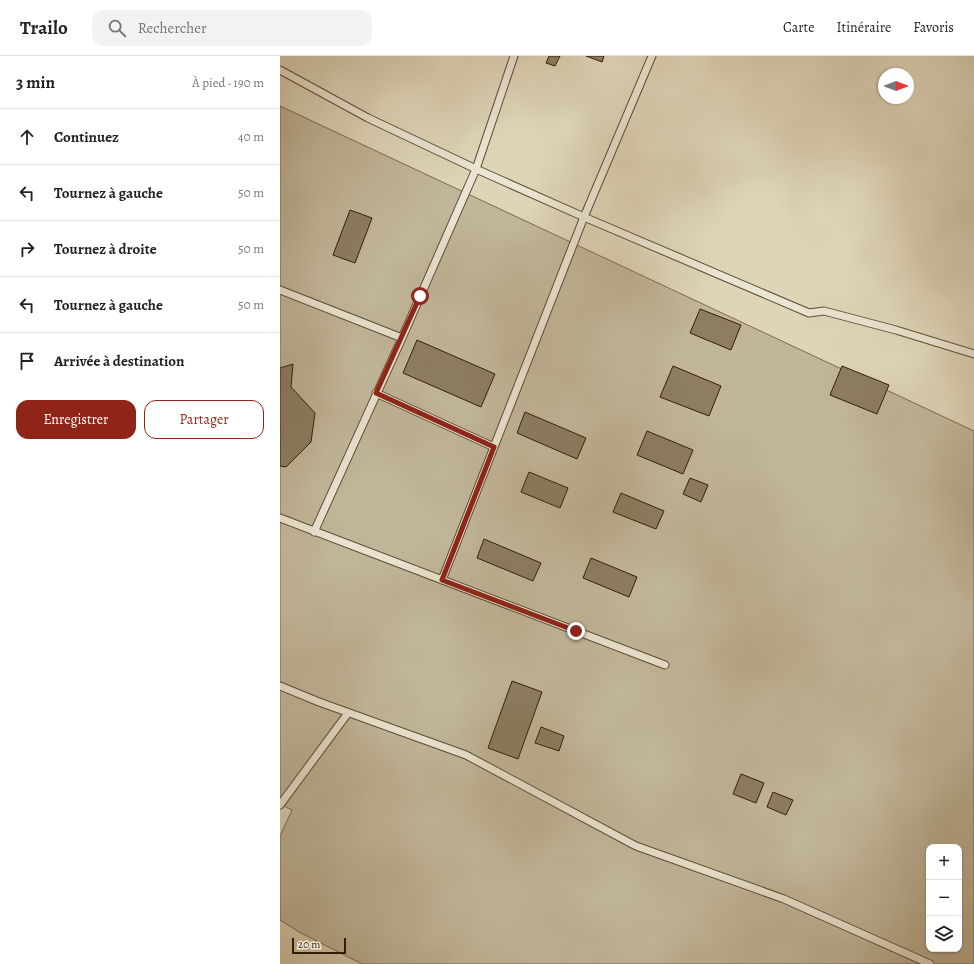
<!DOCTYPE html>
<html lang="fr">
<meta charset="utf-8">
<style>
body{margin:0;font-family:Alegreya,serif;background:#f2f2f2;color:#222}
.controls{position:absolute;right:12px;bottom:12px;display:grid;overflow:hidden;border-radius:8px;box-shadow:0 1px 3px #0004}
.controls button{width:36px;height:36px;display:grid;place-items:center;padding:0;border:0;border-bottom:1px solid #e0e0e0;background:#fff;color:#222;font:20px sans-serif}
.compass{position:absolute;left:598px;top:12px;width:36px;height:36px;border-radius:50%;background:#fff;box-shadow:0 1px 3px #0004;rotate:90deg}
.scale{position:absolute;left:12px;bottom:10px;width:54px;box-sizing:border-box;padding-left:4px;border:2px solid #341d05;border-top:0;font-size:11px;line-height:14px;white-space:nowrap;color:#341d05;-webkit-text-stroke:3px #eae4d2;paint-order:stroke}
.stop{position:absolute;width:12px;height:12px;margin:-9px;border:3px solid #8f2418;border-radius:50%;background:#fff}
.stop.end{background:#8f2418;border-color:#fff;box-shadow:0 1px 4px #0008}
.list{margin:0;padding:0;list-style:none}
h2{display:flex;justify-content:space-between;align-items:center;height:52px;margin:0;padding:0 16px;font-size:17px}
h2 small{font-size:13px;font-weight:400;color:#767676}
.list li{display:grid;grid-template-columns:26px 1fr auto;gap:12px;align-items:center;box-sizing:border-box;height:56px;padding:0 16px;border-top:1px solid #e0e0e0}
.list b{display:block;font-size:15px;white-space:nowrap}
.list em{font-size:13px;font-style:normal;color:#767676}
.actions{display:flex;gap:8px;padding:12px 16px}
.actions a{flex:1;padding:9px 0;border:1px solid #8f2418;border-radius:12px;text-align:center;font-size:14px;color:#8f2418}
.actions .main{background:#8f2418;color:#fff}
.icon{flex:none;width:22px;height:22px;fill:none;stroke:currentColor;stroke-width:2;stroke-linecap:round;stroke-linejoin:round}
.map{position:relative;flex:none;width:694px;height:908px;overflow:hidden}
header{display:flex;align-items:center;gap:24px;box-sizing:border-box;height:56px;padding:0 20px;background:#fff;border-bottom:1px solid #e0e0e0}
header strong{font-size:19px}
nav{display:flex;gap:22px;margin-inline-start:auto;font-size:14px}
.search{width:280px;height:36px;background:#f2f2f2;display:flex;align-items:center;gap:10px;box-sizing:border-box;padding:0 14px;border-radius:12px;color:#767676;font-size:15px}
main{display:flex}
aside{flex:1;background:#fff}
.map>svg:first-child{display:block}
.green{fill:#c1b69a;stroke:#7a6a50;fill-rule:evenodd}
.building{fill:#8c7d63;stroke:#341d05}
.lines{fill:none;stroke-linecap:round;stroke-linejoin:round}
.service-casing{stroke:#5e4b32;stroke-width:9}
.service{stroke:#eae4d2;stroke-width:7}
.route{stroke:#8f2418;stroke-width:5}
</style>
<header>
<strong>Trailo</strong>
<div class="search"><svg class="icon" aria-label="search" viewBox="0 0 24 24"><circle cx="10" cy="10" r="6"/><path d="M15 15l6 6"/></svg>Rechercher</div>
<nav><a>Carte</a><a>Itinéraire</a><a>Favoris</a></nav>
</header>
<main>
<aside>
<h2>3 min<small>À pied · 190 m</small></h2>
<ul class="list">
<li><svg class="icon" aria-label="ahead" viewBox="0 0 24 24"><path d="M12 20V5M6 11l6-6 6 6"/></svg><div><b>Continuez</b></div><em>40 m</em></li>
<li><svg class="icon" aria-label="left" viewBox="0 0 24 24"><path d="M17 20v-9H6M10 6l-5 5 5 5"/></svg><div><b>Tournez à gauche</b></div><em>50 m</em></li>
<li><svg class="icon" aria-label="right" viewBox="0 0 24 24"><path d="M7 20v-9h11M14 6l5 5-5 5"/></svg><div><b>Tournez à droite</b></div><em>50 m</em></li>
<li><svg class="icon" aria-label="left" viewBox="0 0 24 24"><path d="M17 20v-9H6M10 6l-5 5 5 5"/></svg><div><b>Tournez à gauche</b></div><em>50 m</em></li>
<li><svg class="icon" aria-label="arrive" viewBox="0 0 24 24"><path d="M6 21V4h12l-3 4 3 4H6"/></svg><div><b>Arrivée à destination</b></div></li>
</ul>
<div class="actions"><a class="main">Enregistrer</a><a>Partager</a></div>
</aside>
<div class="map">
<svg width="694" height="908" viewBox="0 0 694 908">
<rect width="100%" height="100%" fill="#ded5b9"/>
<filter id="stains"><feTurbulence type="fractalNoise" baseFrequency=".005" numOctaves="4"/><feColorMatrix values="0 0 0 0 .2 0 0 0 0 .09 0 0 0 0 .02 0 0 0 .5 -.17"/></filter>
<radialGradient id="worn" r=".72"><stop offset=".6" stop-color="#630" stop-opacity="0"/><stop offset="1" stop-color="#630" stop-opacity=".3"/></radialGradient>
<!-- green -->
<path class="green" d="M0,50L694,375V908H82L19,876L0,864V780L12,754L0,748ZM649,791H679V893H649Z"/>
<!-- building -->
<path class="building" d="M269,0H280L275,10L266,7Z
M306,0H324L322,6Z
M70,154L92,162L75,207L53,199Z
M420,253L461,269L451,294L410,277Z
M137,284L215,318L201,351L123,317Z
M13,308L11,331L35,357L31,386L6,411L0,410V312Z
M393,310L441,330L429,360L380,341Z
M562,310L609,329L597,358L550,339Z
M245,356L306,382L297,403L237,377Z
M367,375L413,394L403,418L357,399Z
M249,416L288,432L280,452L241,436Z
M410,422L428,429L421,446L403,438Z
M341,437L384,455L376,473L333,456Z
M204,483L261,507L253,525L197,502Z
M311,502L357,521L349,541L303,522Z
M232,625L262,636L238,703L208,692Z
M261,671L284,680L279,695L255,687Z
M461,718L484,727L476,747L453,738Z
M493,736L513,744L506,759L487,751Z"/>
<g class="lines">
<!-- service casing -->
<g class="service-casing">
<path id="service" d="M0,14L88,62L196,113L304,161L529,257L544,255L616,274L694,298
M0,234L122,282
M96,337L214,391
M0,462L385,609
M34,476L122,282L196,113L234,0
M162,524L304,161L372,0
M0,630L39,646L186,699L356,790L504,843L650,908
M0,749L68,657"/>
</g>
<!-- service -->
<use href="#service" class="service"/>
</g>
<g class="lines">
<!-- route -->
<path class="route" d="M140,240L96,337L214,391L162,524L296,575"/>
</g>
<rect width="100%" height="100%" filter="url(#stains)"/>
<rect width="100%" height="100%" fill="url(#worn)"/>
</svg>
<div class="controls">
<button>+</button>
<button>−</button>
<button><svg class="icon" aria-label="layers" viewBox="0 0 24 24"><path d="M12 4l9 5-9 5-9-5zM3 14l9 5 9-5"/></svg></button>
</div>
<svg class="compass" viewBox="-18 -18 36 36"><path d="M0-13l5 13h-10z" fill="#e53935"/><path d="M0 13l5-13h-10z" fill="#767676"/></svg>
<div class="scale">20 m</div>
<div class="stop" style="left:140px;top:240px"></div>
<div class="stop end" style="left:296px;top:575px"></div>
</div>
</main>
